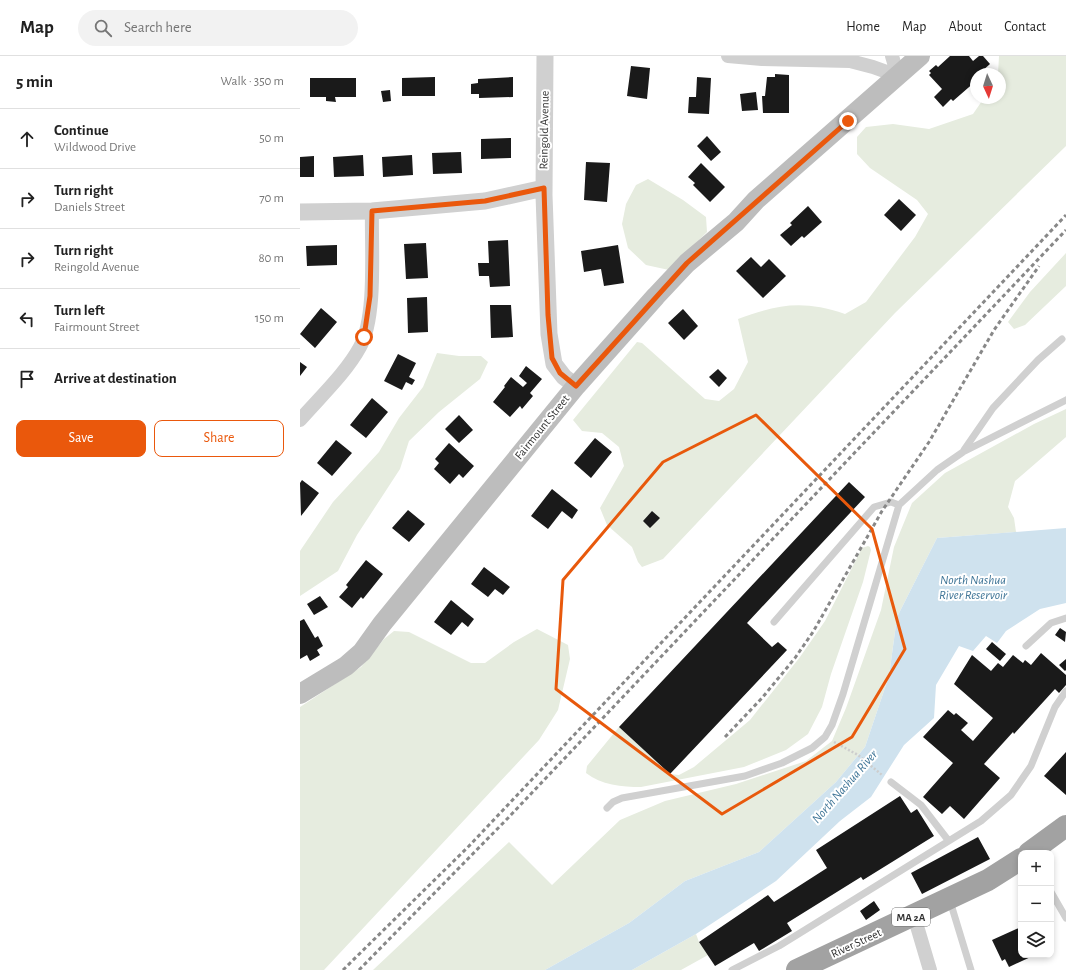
<!DOCTYPE html>
<meta charset="utf-8">
<style>
body{margin:0;font-family:"Alegreya Sans",sans-serif;background:#f2f2f2;color:#222}
.controls{position:absolute;right:12px;bottom:12px;display:grid;overflow:hidden;border-radius:8px;box-shadow:0 2px 6px #0003}
.controls button{width:36px;height:36px;display:grid;place-items:center;padding:0;border:0;border-bottom:1px solid #e0e0e0;background:#fff;color:#222;font:20px sans-serif}
.compass{position:absolute;left:670px;top:12px;width:36px;height:36px;border-radius:50%;background:#fff;box-shadow:0 2px 6px #0003;rotate:176deg}
.stop{position:absolute;width:12px;height:12px;margin:-9px;border:3px solid #ea580c;border-radius:50%;background:#fff}
.stop.end{background:#ea580c;border-color:#fff;box-shadow:0 1px 4px #0008}
.list{margin:0;padding:0;list-style:none}
h2{display:flex;justify-content:space-between;align-items:center;height:52px;margin:0;padding:0 16px;font-size:17px}
h2 small{font-size:13px;font-weight:400;color:#767676}
.list li{display:grid;grid-template-columns:26px 1fr auto;gap:12px;align-items:center;box-sizing:border-box;height:60px;padding:0 16px;border-top:1px solid #e0e0e0}
.list b{display:block;font-size:15px;white-space:nowrap}
.list p{margin:0;font-size:13px;white-space:nowrap;color:#767676}
.list em{font-size:13px;font-style:normal;color:#767676}
.actions{display:flex;gap:8px;padding:12px 16px}
.actions a{flex:1;padding:9px 0;border:1px solid #ea580c;border-radius:8px;text-align:center;font-size:14px;color:#ea580c}
.actions .main{background:#ea580c;color:#fff}
.icon{flex:none;width:22px;height:22px;fill:none;stroke:currentColor;stroke-width:2;stroke-linecap:round;stroke-linejoin:round}
.map{position:relative;flex:none;width:766px;height:914px;overflow:hidden}
header{display:flex;align-items:center;gap:24px;box-sizing:border-box;height:56px;padding:0 20px;background:#fff;border-bottom:1px solid #e0e0e0}
header strong{font-size:19px}
nav{display:flex;gap:22px;margin-inline-start:auto;font-size:14px}
.search{width:280px;height:36px;background:#f2f2f2;display:flex;align-items:center;gap:10px;box-sizing:border-box;padding:0 14px;border-radius:22px;color:#767676;font-size:15px}
main{display:flex}
aside{flex:1;background:#fff}
.map>svg:first-child{display:block}
.green{fill:#e6ecdf}
.water{fill:#cfe2ee}
.building{fill:#1a1a1a}
.lines{fill:none;stroke-linecap:round;stroke-linejoin:round}
.path{stroke:#cdcdcd;stroke-width:2.5;stroke-dasharray:2 2;stroke-linecap:butt}
.service{stroke:#d0d0d0;stroke-width:7}
.minor{stroke:#d0d0d0;stroke-width:14}
.tertiary{stroke:#d0d0d0;stroke-width:17}
.secondary{stroke:#bdbdbd;stroke-width:20}
.trunk{stroke:#a2a2a2;stroke-width:22}
.rail{stroke:#888;stroke-width:3;stroke-dasharray:4 3;stroke-linecap:butt}
.route{stroke:#ea580c;stroke-width:5}
.marked{fill:none;stroke:#e8590c;stroke-width:3;stroke-linejoin:round}
.labels{text-anchor:middle;stroke-width:4;stroke-linejoin:round;paint-order:stroke}
.shield{fill:#fff;stroke:#707070;stroke-width:1}
.shield-label{font-size:11px;font-weight:bold;fill:#333}
.street-label{font-size:12px;fill:#333;stroke:#fff}
.water-label{font-size:13px;font-style:italic;fill:#3f7597;stroke:#fff}
</style>
<header>
<strong>Map</strong>
<div class="search"><svg class="icon" aria-label="search" viewBox="0 0 24 24"><circle cx="10" cy="10" r="6"/><path d="M15 15l6 6"/></svg>Search here</div>
<nav><a>Home</a><a>Map</a><a>About</a><a>Contact</a></nav>
</header>
<main>
<aside>
<h2>5 min<small>Walk · 350 m</small></h2>
<ul class="list">
<li><svg class="icon" aria-label="ahead" viewBox="0 0 24 24"><path d="M12 20V5M6 11l6-6 6 6"/></svg><div><b>Continue</b><p>Wildwood Drive</p></div><em>50 m</em></li>
<li><svg class="icon" aria-label="right" viewBox="0 0 24 24"><path d="M7 20v-9h11M14 6l5 5-5 5"/></svg><div><b>Turn right</b><p>Daniels Street</p></div><em>70 m</em></li>
<li><svg class="icon" aria-label="right" viewBox="0 0 24 24"><path d="M7 20v-9h11M14 6l5 5-5 5"/></svg><div><b>Turn right</b><p>Reingold Avenue</p></div><em>80 m</em></li>
<li><svg class="icon" aria-label="left" viewBox="0 0 24 24"><path d="M17 20v-9H6M10 6l-5 5 5 5"/></svg><div><b>Turn left</b><p>Fairmount Street</p></div><em>150 m</em></li>
<li><svg class="icon" aria-label="arrive" viewBox="0 0 24 24"><path d="M6 21V4h12l-3 4 3 4H6"/></svg><div><b>Arrive at destination</b></div></li>
</ul>
<div class="actions"><a class="main">Save</a><a>Share</a></div>
</aside>
<div class="map">
<svg width="766" height="914" viewBox="0 0 766 914">
<rect width="100%" height="100%" fill="#fff"/>
<!-- green -->
<path class="green" d="M699,0H766V90L595,257L363,503L342,511L338,506L332,491L307,469L300,452L324,410L319,391L302,377L282,375L273,364L337,286L342,287L405,343L419,345L434,333L448,306L438,263C479,248 503,244 545,258L566,246L615,181L628,158L617,144L570,112L557,98V81L566,71L593,68L629,73L673,58L684,42H700V18H698Z
M348,123L383,144L406,161L407,176L369,214L346,209L328,192L322,168L326,148L336,129Z
M766,197V230L725,269L714,273L708,266L730,236Z
M137,297L159,300H181L188,306L180,323L139,356L109,385L100,413L57,479L38,515L0,540V495L33,446L79,396L99,362L123,331Z
M766,353V381L715,425L708,451L714,462L716,476L637,482L597,561L589,620L565,691L536,726L459,796L385,825L329,867L245,914H73L209,786L252,829L320,764L365,745L436,728L506,705L532,685L546,652L581,554L594,491L612,447L645,417L734,368Z
M568,490L570,491L571,494L563,526L531,618L522,651L508,678L486,694L444,711L341,731C322,731 301,729 286,717L287,710L319,671L370,718L379,719L394,711L450,664L500,601L525,565L562,492Z
M237,573L268,589L270,603L258,654L239,684L24,914H0V651L61,611L84,583L94,575L109,576L171,607H185L214,586Z
M396,878L399,886L408,899L381,914H332Z"/>
<!-- water -->
<path class="water" d="M766,472V547L740,553L706,575L697,587L686,580L673,595L659,590L636,629L634,662L604,689L571,741L540,765L476,825L396,878L332,914H245L329,867L385,825L459,796L536,726L565,691L589,620L597,561L637,482Z"/>
<!-- building -->
<path class="building" d="M650,0H669L673,5L679,0H683L690,8L681,16L683,18H676V25L653,45L651,43L643,51L634,41L642,33L629,19L631,17L629,15L636,9L638,11Z
M331,10L350,12L347,43L327,40Z
M475,18L489,19V57H463L462,40H465L467,21H475Z
M135,21V40H102V22Z
M213,21V41L179,42V38H171V28L178,27V23Z
M397,21L411,22L409,58L388,57L389,41H396Z
M10,22H56V41H35L36,46L26,45V41H10Z
M90,34L91,45L83,46L81,35Z
M456,36L458,54L442,55L440,38Z
M407,80L421,96L411,105L397,90Z
M211,82V102L181,103V83Z
M161,96L162,117L133,118L132,97Z
M63,99L64,120L34,121L33,101Z
M112,99L113,119L83,121L82,101Z
M14,100V121H0V101Z
M286,106L310,107L307,146L284,144Z
M401,107L425,131L410,146L393,129L395,127L388,121Z
M599,143L616,159L601,175L584,159Z
M508,150L522,166L504,182L502,180L491,190L480,179L492,169L490,167Z
M208,184L210,230L190,231L189,220H179L178,207H189L188,185Z
M126,187L128,222L106,223L104,188Z
M37,189V209L7,210L6,190Z
M318,189L324,227L304,230L301,213L284,216L281,195Z
M451,201L461,211L469,203L486,220L463,242L436,215Z
M127,241L128,276L108,277L107,242Z
M190,249H211L213,281L191,282Z
M21,252L37,266L15,292L0,278Z
M383,253L398,270L384,284L368,267Z
M98,298L116,307L109,321L115,324L112,329L106,326L102,334L84,325Z
M0,306L7,311L0,320Z
M226,310L242,323L230,337L233,340L222,353L220,350L210,361L193,346L205,331L204,330L211,321L223,331L227,327L219,320Z
M418,313L427,322L419,331L409,321Z
M72,342L88,356L66,382L50,369Z
M159,359L173,374L159,387L145,373Z
M295,382L312,396L291,422L274,407Z
M36,384L52,397L32,420L17,407Z
M149,387L174,410L163,422L159,418L150,428L134,413L139,407L135,403Z
M2,424L19,437L1,460L0,427Z
M549,426L565,441L447,567L472,591L478,586L487,594L370,718L319,671Z
M252,433L278,454L272,463L262,455L248,473L231,460Z
M108,454L125,468L109,486L92,472Z
M352,455L360,462L350,472L343,465Z
M66,504L83,518L63,543L61,541L52,552L39,541L48,531L46,529Z
M184,511L210,531L203,539L195,533L188,541L171,528Z
M20,540L28,551L14,559L7,548Z
M151,544L174,563L168,571L162,566L151,579L134,566Z
M4,563L15,582L18,580L23,590L17,594L20,599L10,605L7,599L0,603V565Z
M760,572L766,576L765,586L755,579Z
M692,586L706,598L700,605L686,593Z
M741,597L766,619V629L759,637L755,633L714,678L713,676L684,708L700,722L664,763L650,750L642,758L623,741L653,707L623,681L648,654L654,659L656,657L668,667L661,674L673,685L693,662L654,628L672,599L691,615L698,607L703,611L713,599L723,607L725,604L731,609Z
M766,603V614L765,615L759,609Z
M766,696V739L744,720Z
M600,740L611,757L617,753L634,780L563,824L561,821L487,867L492,875L459,895L454,887L415,910L399,886L468,839L474,846L527,812L516,794Z
M678,781L690,803L622,838L611,817Z
M574,845L580,854L566,864L560,855Z
M721,871V899H735L709,911L705,903L702,905L692,884Z"/>
<g class="lines">
<!-- path -->
<path class="path" d="M534,686L558,699L582,719"/>
<!-- service -->
<path class="service" d="M664,394L693,352L738,304L762,283
M474,566L574,451L591,446L599,449L637,414L663,396L766,344
M726,590L751,567L766,562
M591,726L621,749L648,784
M307,752L313,746L322,742L445,720L482,707L512,692L525,681L532,669L543,638L599,449
M751,836L766,862
M650,845L671,914
M432,914L479,890L681,765L711,739L731,710L755,651L766,635"/>
<!-- minor -->
<path class="minor" d="M428,0L462,3L550,5L573,11L598,20
M592,0L598,20
M0,364C19,342 46,317 60,291C77,260 71,191 72,155
M614,860L630,914"/>
<!-- tertiary -->
<path class="tertiary" d="M245,0L244,139L249,278L254,308L264,321L276,330
M0,156L72,155L185,145L244,132"/>
<!-- secondary -->
<path class="secondary" d="M0,638L46,610L62,596L82,568L276,330L356,240L387,207L436,166L456,144L620,0"/>
<!-- trunk -->
<path class="trunk" d="M729,797L766,770
M497,914L688,824L721,803"/>
<!-- rail -->
<path class="rail" d="M425,681L462,642L495,602L513,576L582,455L629,386L694,274L739,210
M43,914L169,790L766,159
M59,914L208,762L766,174"/>
</g>
<g class="lines">
<!-- route -->
<path class="route" d="M64,281L70,240L72,155L185,145L244,132L248,259L252,302L260,317L276,330L387,207L548,65"/>
</g>
<!-- marked area -->
<path class="marked" d="M456,359L572,473L605,593L552,681L422,758L256,633L263,524L363,406Z"/>
<g class="labels">
<!-- shield labels -->
<rect class="shield" x="592" y="852" width="38" height="18" rx="3"/>
<g class="shield-label">
<text x="611" y="865">MA 2A</text>
</g>
<!-- street labels -->
<g class="street-label">
<text transform="translate(244 74) rotate(-89)" y="4">Reingold Avenue</text>
<text transform="translate(242 371) rotate(-51)" y="4">Fairmount Street</text>
<text transform="translate(556 887) rotate(-25)" y="4">River Street</text>
</g>
<!-- water labels -->
<g class="water-label">
<text x="673" y="528">North Nashua<tspan x="673" dy="15">River Reservoir</tspan></text>
<text transform="translate(544 730) rotate(-49)" y="5">North Nashua River</text>
</g>
</g>
</svg>
<div class="controls">
<button>+</button>
<button>−</button>
<button><svg class="icon" aria-label="layers" viewBox="0 0 24 24"><path d="M12 4l9 5-9 5-9-5zM3 14l9 5 9-5"/></svg></button>
</div>
<svg class="compass" viewBox="-18 -18 36 36"><path d="M0-13l5 13h-10z" fill="#e53935"/><path d="M0 13l5-13h-10z" fill="#767676"/></svg>
<div class="stop" style="left:64px;top:281px"></div>
<div class="stop end" style="left:548px;top:65px"></div>
</div>
</main>
